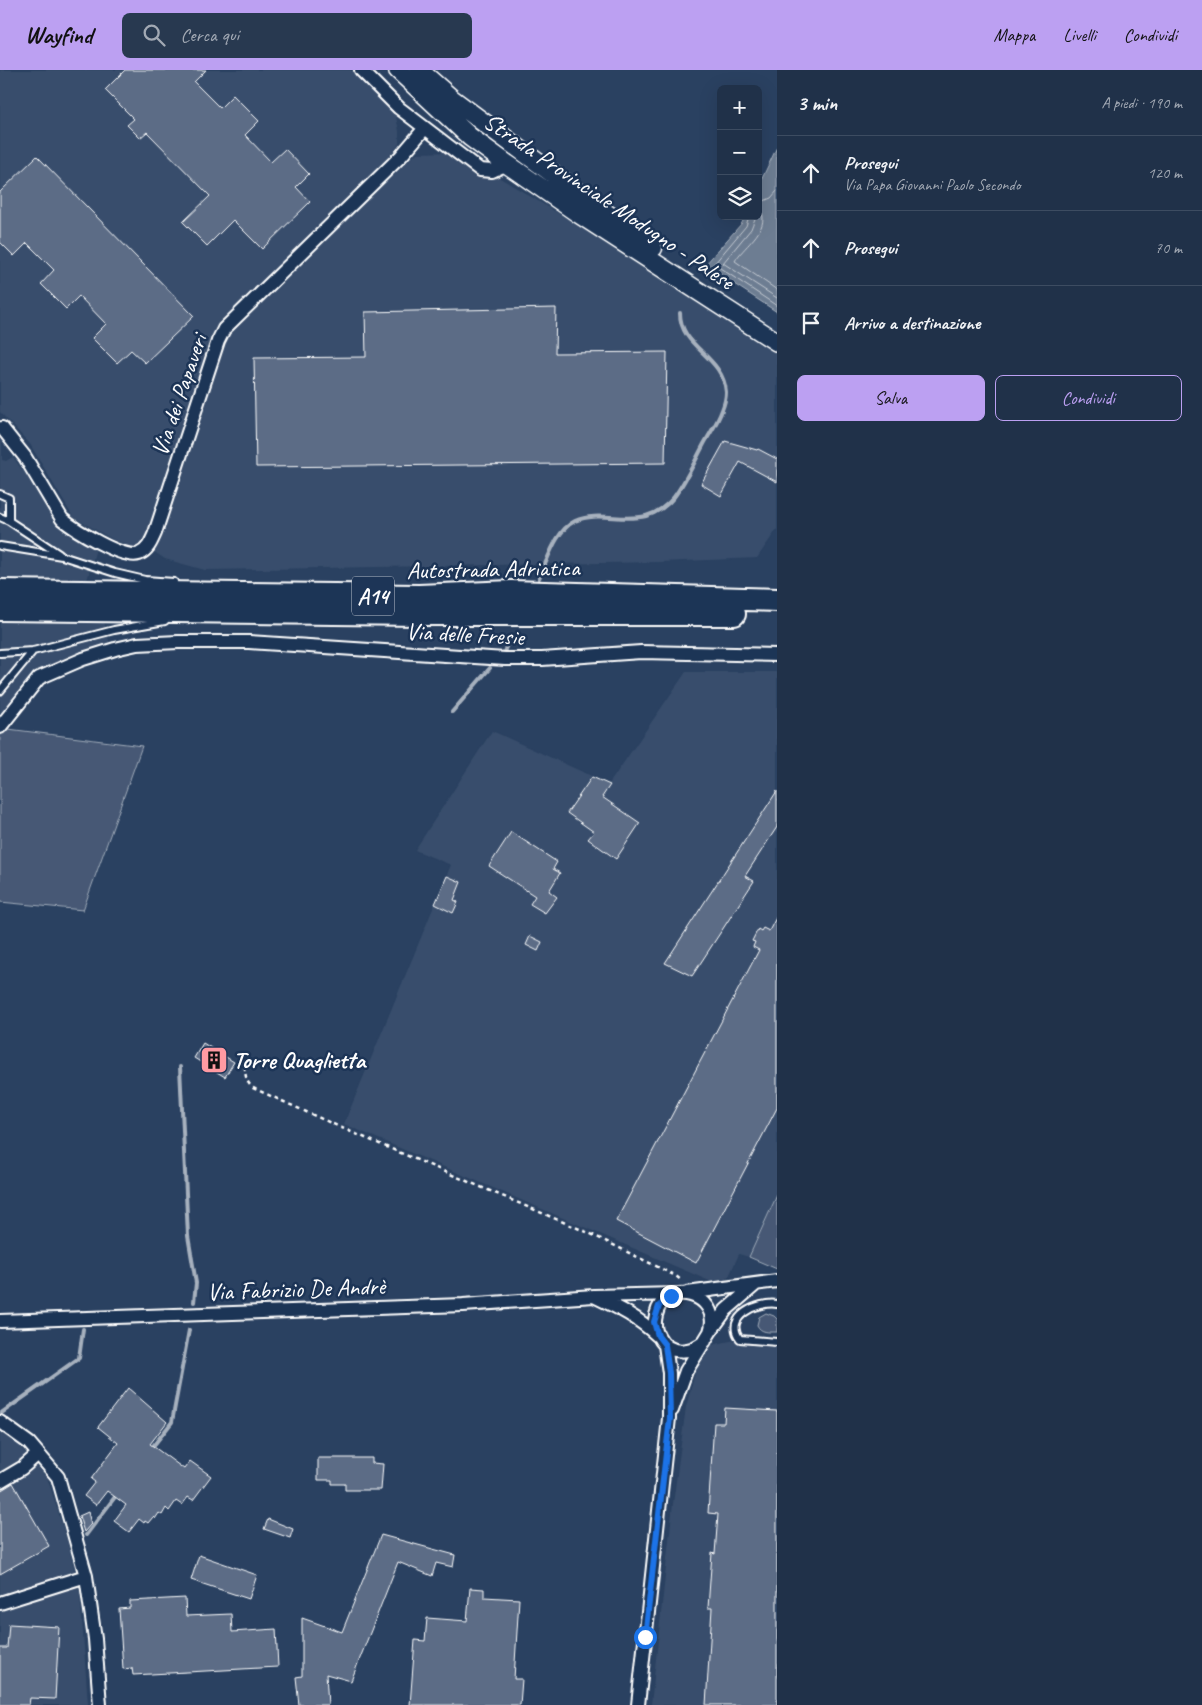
<!DOCTYPE html>
<html lang="it">
<meta charset="utf-8">
<style>
body{margin:0;font-family:Caveat,sans-serif;background:#283950;color:#f1f3f6}
.controls{position:absolute;right:15px;top:15px;display:grid;overflow:hidden;border-radius:8px;box-shadow:0 5px 20px #0002}
.controls button{width:45px;height:45px;display:grid;place-items:center;padding:0;border:0;border-bottom:1px solid #3d4c61;background:#203149;color:#f1f3f6;font:25px sans-serif}
.stop{position:absolute;width:15px;height:15px;margin:-11px;border:4px solid #1a73e8;border-radius:50%;background:#fff}
.stop.end{background:#1a73e8;border-color:#fff;box-shadow:0 1px 5px #0008}
.list{margin:0;padding:0;list-style:none}
h2{display:flex;justify-content:space-between;align-items:center;height:65px;margin:0;padding:0 20px;font-size:21px}
h2 small{font-size:16px;font-weight:400;color:#a2a9b4}
.list li{display:grid;grid-template-columns:32px 1fr auto;gap:15px;align-items:center;box-sizing:border-box;height:75px;padding:0 20px;border-top:1px solid #3d4c61}
.list b{display:block;font-size:19px;white-space:nowrap}
.list p{margin:0;font-size:16px;white-space:nowrap;color:#a2a9b4}
.list em{font-size:16px;font-style:normal;color:#a2a9b4}
.actions{display:flex;gap:10px;padding:15px 20px}
.actions a{flex:1;padding:11px 0;border:1px solid #bca0f2;border-radius:8px;text-align:center;font-size:18px;color:#bca0f2}
.actions .main{background:#bca0f2;color:#111}
.icon{flex:none;width:28px;height:28px;fill:none;stroke:currentColor;stroke-width:2;stroke-linecap:round;stroke-linejoin:round}
.map{position:relative;flex:none;width:777px;height:1635px;overflow:hidden}
header{display:flex;align-items:center;gap:30px;box-sizing:border-box;height:70px;padding:0 25px;background:#bca0f2;color:#111}
header strong{font-size:24px}
nav{display:flex;gap:28px;margin-inline-start:auto;font-size:18px}
.search{width:350px;height:45px;background:#283950;display:flex;align-items:center;gap:12px;box-sizing:border-box;padding:0 18px;border-radius:8px;color:#a2a9b4;font-size:19px}
main{display:flex}
aside{flex:1;background:#203149}
.map>svg:first-child{display:block}
.built{fill:#394e6c}
.green{fill:#465975;stroke:#a2acba}
.water{fill:#6d7d92;stroke:#a7b1be}
.lines{fill:none;stroke-linecap:round;stroke-linejoin:round}
.shore{stroke:#c5cbd3;stroke-width:1}
.stream{stroke:#a7b1be;stroke-width:4}
.building{fill:#5b6c86;stroke:#fff}
.lane-casing{stroke:#fff;stroke-width:10}
.street-casing{stroke:#fff;stroke-width:16}
.secondary-casing{stroke:#fff;stroke-width:21}
.highway-casing{stroke:#fff;stroke-width:26}
.path{stroke:#fff;stroke-width:2.5;stroke-dasharray:4 4;stroke-linecap:butt}
.lane{stroke:#1d3557;stroke-width:6}
.street{stroke:#1d3557;stroke-width:12}
.secondary{stroke:#1d3557;stroke-width:18}
.highway{stroke:#1d3557;stroke-width:22}
.route{stroke:#1a73e8;stroke-width:6}
.labels{text-anchor:middle;stroke-width:5;stroke-linejoin:round;paint-order:stroke}
.shield{fill:#1d3557;stroke:#bbc2cd;stroke-width:1}
.shield-label{font-size:22px;font-weight:bold;fill:#fff}
.street-label{font-size:24px;fill:#fff;stroke:#1d3557}
.poi-label{font-size:24px;font-weight:bold;fill:#fff;stroke:#1d3557;text-anchor:start}
</style>
<header>
<strong>Wayfind</strong>
<div class="search"><svg class="icon" aria-label="search" viewBox="0 0 24 24"><circle cx="10" cy="10" r="6"/><path d="M15 15l6 6"/></svg>Cerca qui</div>
<nav><a>Mappa</a><a>Livelli</a><a>Condividi</a></nav>
</header>
<main>
<div class="map">
<svg width="777" height="1635" viewBox="0 0 777 1635">
<rect width="100%" height="100%" fill="#2a4161"/>
<filter id="ink" filterUnits="userSpaceOnUse"><feTurbulence type="fractalNoise" baseFrequency=".02" numOctaves="2"/><feDisplacementMap in="SourceGraphic" scale="10" xChannelSelector="R" yChannelSelector="G"/><feConvolveMatrix kernelMatrix="1 2 1 2 8 2 1 2 1" color-interpolation-filters="sRGB"/></filter>
<g filter="url(#ink)">
<!-- built -->
<path class="built" d="M0,0H352L392,40L396,47L399,61V74L382,95L392,105L417,83L457,82L777,276V459L757,488L658,492L205,500L165,489L141,473L132,477L114,470L73,447L30,374L0,342Z
M0,364H2V390L6,391L13,387L22,400L29,404L58,452L97,475L87,510L0,509Z
M0,550L104,552L110,575L49,596L37,603L0,651Z
M686,602H777V1124L749,1187L739,1184L729,1206L726,1210L721,1211L712,1212L344,1054L451,795L415,780L492,661L609,714Z
M740,1269L777,1272V1635H651L673,1434L686,1337L702,1277Z
M0,1362L20,1377L47,1407L68,1473L80,1522L88,1635H0Z"/>
<!-- green -->
<path class="green" d="M0,658L142,676L83,840L0,832Z
M777,1125V1199L749,1187Z
M766,1243L774,1246L777,1249V1262C768,1262 761,1263 757,1255L759,1247Z"/>
<!-- water -->
<path class="water" d="M777,77V242L705,195L742,153L745,146H758V117Z"/>
<g class="lines">
<!-- shore -->
<path class="shore" d="M777,121L771,128L759,133C760,137 763,142 763,148C763,165 743,177 735,191L777,220
M749,146L746,156L714,194L777,236
M756,146L751,159L723,193L777,228"/>
<!-- stream -->
<path class="stream" d="M539,508C548,490 555,461 575,451C597,441 623,452 646,446C657,443 668,435 674,427C686,411 695,391 704,374C710,363 718,352 722,340C724,335 726,327 726,322C723,285 680,278 680,243
M504,582L510,567
M452,642L490,598
M180,997L188,1166L196,1213L194,1232
M0,1344L79,1288L83,1259
M150,1380L172,1352L189,1260
M86,1465L118,1423"/>
</g>
<!-- building -->
<path class="building" d="M125,0H206L194,12L220,38L233,25L259,51L245,65L271,92L285,79L309,104L296,117L310,132L262,179L233,150L207,176L183,152L210,126L147,62L140,68L127,55L134,49L105,20Z
M37,86L194,246L145,293L131,280L117,293L92,268L106,254L79,226L66,239L41,214L54,200L27,173L14,186L0,172V122Z
M556,238L555,283L667,282L665,393L256,397L254,288L366,287L365,242Z
M725,371L757,380L758,379L777,389V412L740,392L721,426L701,414Z
M592,707L610,715L602,727L640,753L616,789L588,769L594,762L567,743Z
M777,721V757L745,806L754,811L696,900L692,906L665,893Z
M511,762L557,792L553,799L560,803L549,821L557,827L545,843L530,834L535,826L489,796Z
M447,806L461,812L454,830L458,832L453,843L435,834Z
M777,846V1038L696,1193L616,1151L759,880L753,877L755,872L752,871L758,859L761,861L763,858L769,861Z
M530,866L542,872L538,881L526,875Z
M203,973L234,992L225,1007L194,988Z
M128,1318L167,1352L150,1374L184,1399L190,1391L211,1406L193,1430L188,1427L182,1435L176,1431L169,1441L166,1438L162,1445L159,1443L155,1449L153,1447L148,1453L145,1451L144,1453L139,1449L129,1462L114,1451L126,1435L107,1421L96,1435L84,1426L95,1412L91,1409L118,1373L98,1357Z
M725,1338L777,1341V1635H706L712,1538H708L712,1483L715,1484L718,1444L708,1443L714,1353H724Z
M318,1388H372V1393L383,1394L381,1420H345V1414H332V1410H318Z
M13,1413L49,1476L0,1504V1421Z
M88,1442L91,1454L84,1462L79,1446Z
M268,1449L293,1459L290,1468L264,1459Z
M381,1465L455,1485L453,1497L436,1493L432,1506L398,1492L351,1611L326,1604L328,1635H299L296,1607L302,1606V1548L342,1562Z
M199,1485L257,1505L249,1529L191,1510Z
M470,1518L484,1519V1527L519,1529L514,1609H522L520,1635H410L415,1570L425,1571L427,1548L467,1551Z
M185,1528L186,1546L231,1544L232,1562L276,1559L278,1597L133,1605L132,1598L123,1599L119,1539L130,1538V1531Z
M9,1554L59,1557L55,1629L30,1628L29,1635H0V1578H7Z"/>
<g class="lines">
<!-- lane casing -->
<g class="lane-casing">
<path id="lane" d="M0,424L9,428V451L0,447
M9,451L59,484
M0,476L62,486L115,503L145,510L174,512
M0,583L33,581L114,560L165,551
M0,621L33,581
M777,1234C758,1231 723,1247 740,1269L777,1272"/>
</g>
<!-- street casing -->
<g class="street-casing">
<path id="street" d="M361,0L399,38L480,100L492,101L507,94
M2,358L25,387L62,449C74,459 123,490 139,484C148,480 151,472 155,463L218,271L224,259L401,86L425,58
M0,657L39,608L83,589L115,579L137,574L178,572H249L505,589H542L641,582L777,585
M687,1223L777,1211
M596,1227C621,1239 637,1247 658,1266
M0,1251L463,1235L594,1226L676,1224
M705,1271C692,1283 669,1286 659,1267C654,1260 654,1253 656,1245C664,1208 723,1223 710,1262
M672,1340L686,1301L710,1262L726,1240L755,1215
M0,1352L29,1373L58,1407L86,1506L95,1569L100,1635
M0,1411L22,1398L38,1384
M0,1533L86,1506
M638,1635L669,1348V1303L665,1275"/>
</g>
<!-- secondary casing -->
<g class="secondary-casing">
<path id="secondary" d="M398,0L470,67L507,94L579,144L777,272
M419,0L452,29L653,178"/>
</g>
<!-- highway casing -->
<g class="highway-casing">
<path id="highway" d="M0,521L419,526L511,522L777,530
M0,539L420,544H734"/>
</g>
<!-- path -->
<path class="path" d="M245,996C245,1005 246,1012 253,1018L342,1058L589,1163L676,1206L682,1211"/>
<!-- lane -->
<use href="#lane" class="lane"/>
<!-- street -->
<use href="#street" class="street"/>
<!-- secondary -->
<use href="#secondary" class="secondary"/>
<!-- highway -->
<use href="#highway" class="highway"/>
</g>
</g>
<g class="lines" filter="url(#ink)">
<!-- route -->
<path class="route" d="M645,1567L670,1348L669,1303L665,1275L658,1266L654,1252L659,1236L671,1226"/>
</g>
<!-- icons -->
<defs>
<g id="building-square" transform="scale(1.4375)"><rect x="-9" y="-9" width="18" height="18" rx="4" fill="#ff9aa2" stroke="#1d3557"/><path d="M-4-6H4V6H1V3H-1V6H-4ZM-2.5-4.3h1.7v1.8h-1.7ZM.8-4.3h1.7v1.8H.8ZM-2.5-1h1.7V.8h-1.7ZM.8-1h1.7V.8H.8Z" fill="#111"/></g>
</defs>
<g fill-rule="evenodd">
<use href="#building-square" x="214" y="990"/>
</g>
<g class="labels">
<!-- shield labels -->
<rect class="shield" x="352" y="506.5" width="42" height="39" rx="4"/>
<g class="shield-label">
<text x="373" y="534">A14</text>
</g>
<!-- street labels -->
<g class="street-label">
<text transform="translate(609 131) rotate(34)" y="8">Strada Provinciale Modugno - Palese</text>
<text transform="translate(179 325) rotate(-71)" y="8">Via dei Papaveri</text>
<text transform="translate(493 499) rotate(-1)" y="8">Autostrada Adriatica</text>
<text transform="translate(465 564) rotate(3)" y="8">Via delle Fresie</text>
<text transform="translate(296 1219) rotate(-2)" y="8">Via Fabrizio De Andrè</text>
</g>
<!-- poi labels -->
<g class="poi-label">
<text x="233" y="998">Torre Quaglietta</text>
</g>
</g>
</svg>
<div class="controls">
<button>+</button>
<button>−</button>
<button><svg class="icon" aria-label="layers" viewBox="0 0 24 24"><path d="M12 4l9 5-9 5-9-5zM3 14l9 5 9-5"/></svg></button>
</div>
<div class="stop" style="left:645px;top:1567px"></div>
<div class="stop end" style="left:671px;top:1226px"></div>
</div>
<aside>
<h2>3 min<small>A piedi · 190 m</small></h2>
<ul class="list">
<li><svg class="icon" aria-label="ahead" viewBox="0 0 24 24"><path d="M12 20V5M6 11l6-6 6 6"/></svg><div><b>Prosegui</b><p>Via Papa Giovanni Paolo Secondo</p></div><em>120 m</em></li>
<li><svg class="icon" aria-label="ahead" viewBox="0 0 24 24"><path d="M12 20V5M6 11l6-6 6 6"/></svg><div><b>Prosegui</b></div><em>70 m</em></li>
<li><svg class="icon" aria-label="arrive" viewBox="0 0 24 24"><path d="M6 21V4h12l-3 4 3 4H6"/></svg><div><b>Arrivo a destinazione</b></div></li>
</ul>
<div class="actions"><a class="main">Salva</a><a>Condividi</a></div>
</aside>
</main>
